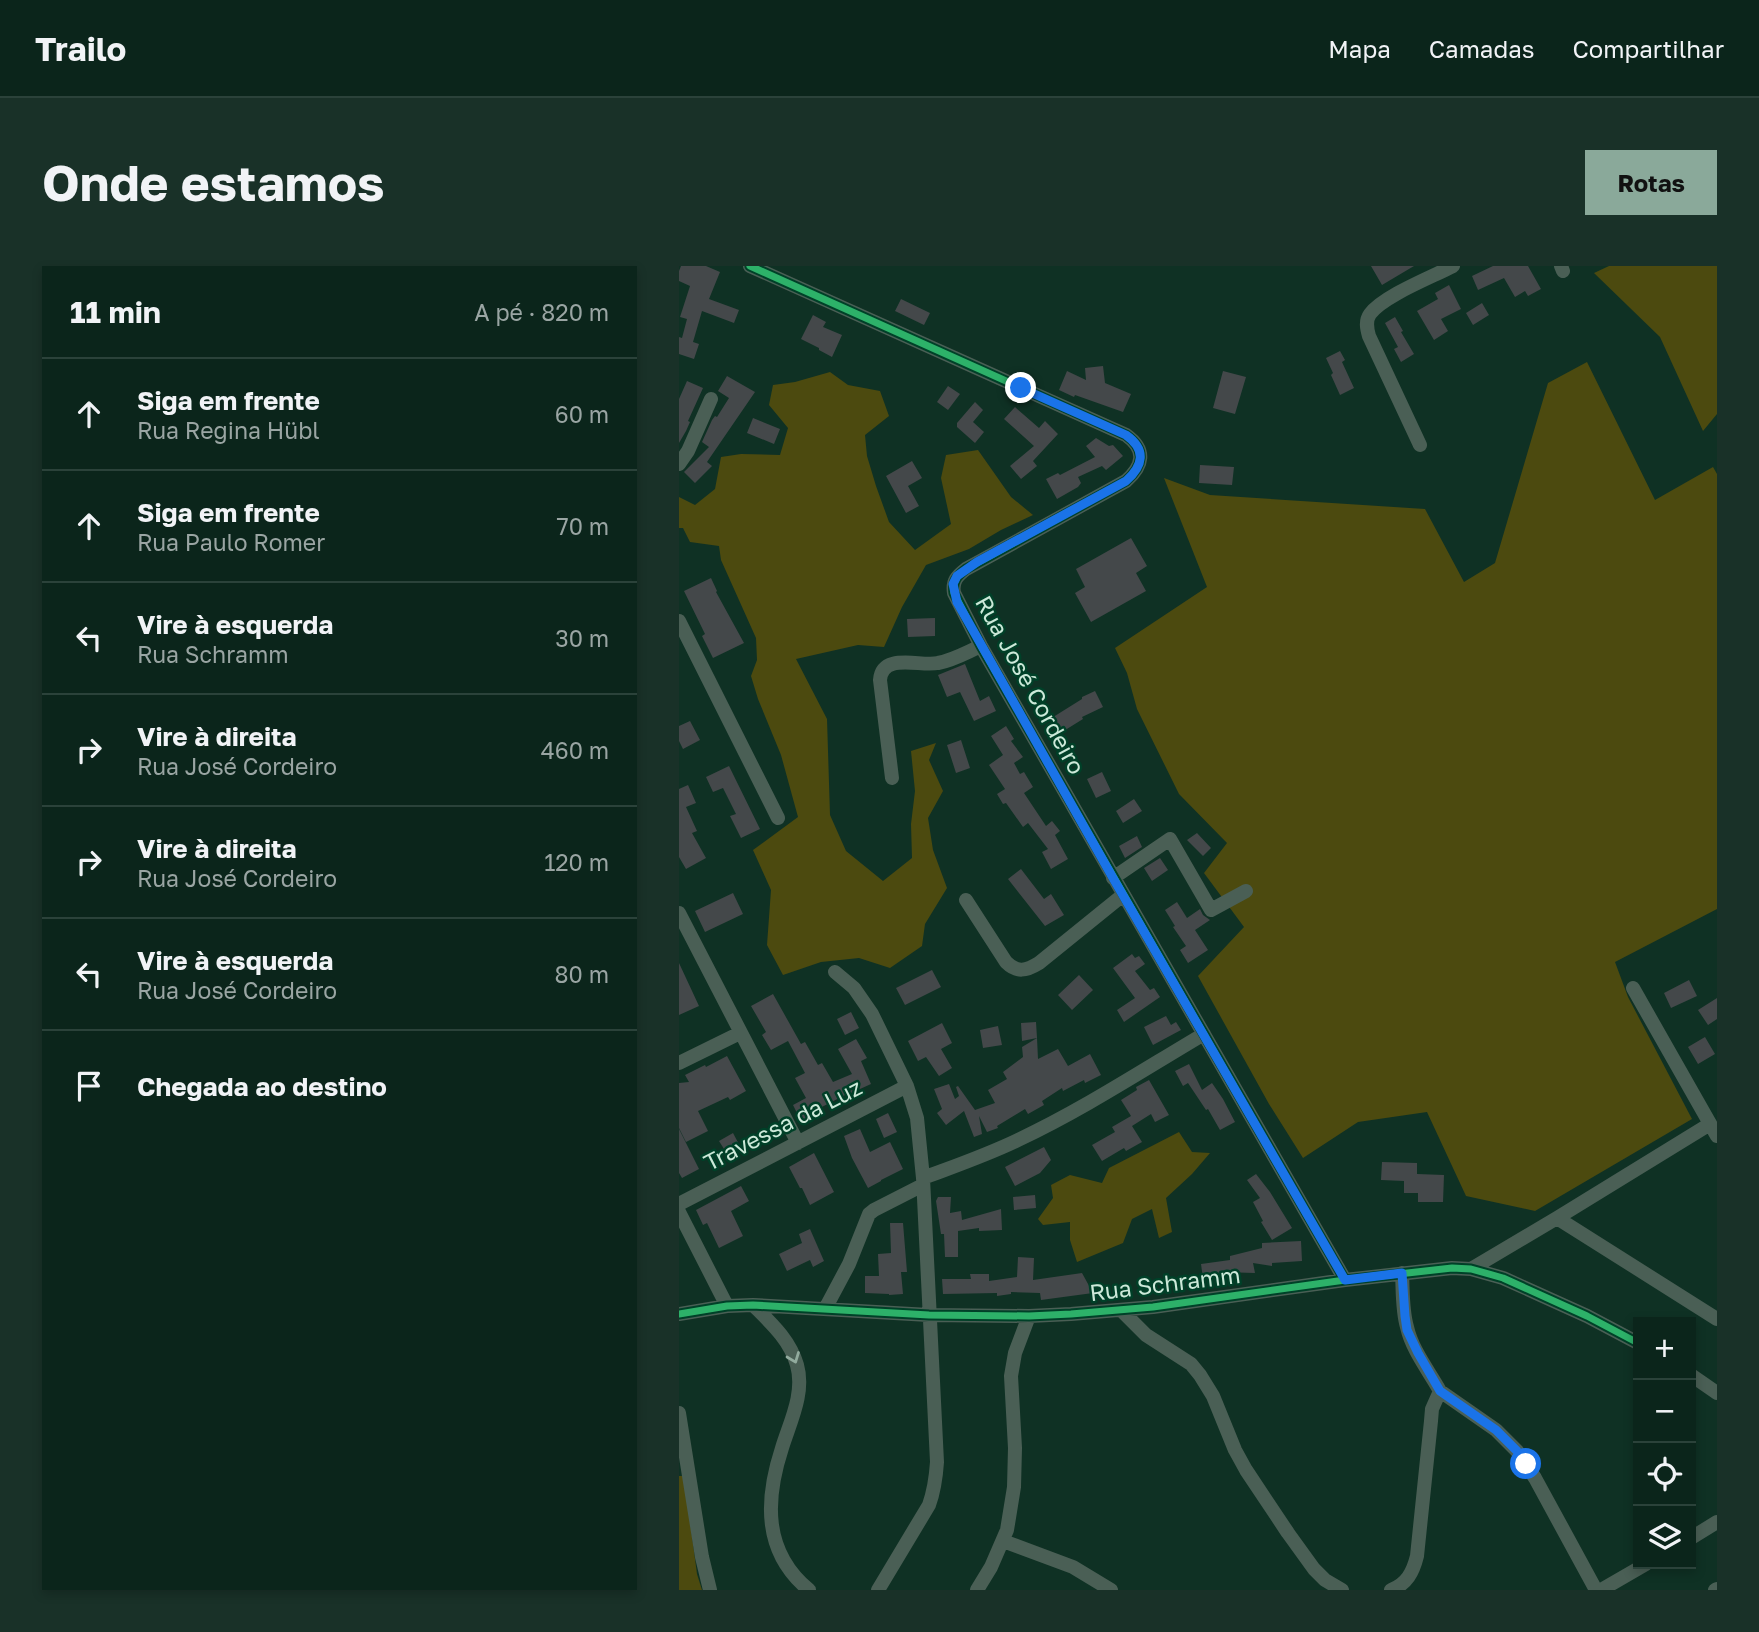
<!DOCTYPE html>
<html lang="pt">
<meta charset="utf-8">
<style>
body{margin:0;font-family:"Golos Text",sans-serif;background:#193128;color:#f1f3f6}
.controls{position:absolute;right:21px;bottom:21px;display:grid;overflow:hidden;border-radius:0px;box-shadow:0 4px 10px #0003}
.controls button{width:63px;height:63px;display:grid;place-items:center;padding:0;border:0;border-bottom:2px solid #2b423a;background:#0b251b;color:#f1f3f6;font:35px sans-serif}
.stop{position:absolute;width:21px;height:21px;margin:-16px;border:5px solid #1a73e8;border-radius:50%;background:#fff}
.stop.end{background:#1a73e8;border-color:#fff;box-shadow:0 2px 7px #0008}
.list{margin:0;padding:0;list-style:none}
h2{display:flex;justify-content:space-between;align-items:center;height:91px;margin:0;padding:0 28px;font-size:30px}
h2 small{font-size:23px;font-weight:400;color:#9aa5a3}
.list li{display:grid;grid-template-columns:46px 1fr auto;gap:21px;align-items:center;box-sizing:border-box;height:112px;padding:0 28px;border-top:2px solid #2b423a}
.list b{display:block;font-size:26px;white-space:nowrap}
.list p{margin:0;font-size:23px;white-space:nowrap;color:#9aa5a3}
.list em{font-size:23px;font-style:normal;color:#9aa5a3}
.icon{flex:none;width:38px;height:38px;fill:none;stroke:currentColor;stroke-width:2;stroke-linecap:round;stroke-linejoin:round}
.map{position:relative;flex:none;width:1038px;height:1324px;overflow:hidden;border-radius:0px}
header{display:flex;align-items:center;gap:42px;box-sizing:border-box;height:98px;padding:0 35px;background:#0b251b;border-bottom:2px solid #2b423a}
header strong{font-size:33px}
nav{display:flex;gap:38px;margin-inline-start:auto;font-size:24px}
.intro{display:flex;align-items:center;justify-content:space-between;box-sizing:border-box;height:168px;padding:0 42px}
h1{margin:0;font-size:49px}
.button{padding:18px 32px;border-radius:0px;background:#8aa99a;color:#111;font-size:24px;font-weight:700}
main{display:flex;gap:42px;padding:0 42px}
aside{flex:1;background:#0b251b;border-radius:0px;box-shadow:0 4px 10px #0003}
.map>svg:first-child{display:block}
.green{fill:#4c4a0f}
.building{fill:#44484a}
.lines{fill:none;stroke-linecap:round;stroke-linejoin:round}
.minor{stroke:#4a5f55;stroke-width:14}
.cycleway-casing{stroke:#004028;stroke-width:11}
.cycleway{stroke:#2db169;stroke-width:7}
.oneway{stroke:#92ab9e}
.route{stroke:#1a73e8;stroke-width:9}
.labels{text-anchor:middle;stroke-width:5;stroke-linejoin:round;paint-order:stroke}
.street-label{font-size:23px;fill:#cce9d9;stroke:#004028}
</style>
<header>
<strong>Trailo</strong>
<nav><a>Mapa</a><a>Camadas</a><a>Compartilhar</a></nav>
</header>
<div class="intro"><h1>Onde estamos</h1><a class="button">Rotas</a></div>
<main>
<aside>
<h2>11 min<small>A pé · 820 m</small></h2>
<ul class="list">
<li><svg class="icon" aria-label="ahead" viewBox="0 0 24 24"><path d="M12 20V5M6 11l6-6 6 6"/></svg><div><b>Siga em frente</b><p>Rua Regina Hübl</p></div><em>60 m</em></li>
<li><svg class="icon" aria-label="ahead" viewBox="0 0 24 24"><path d="M12 20V5M6 11l6-6 6 6"/></svg><div><b>Siga em frente</b><p>Rua Paulo Romer</p></div><em>70 m</em></li>
<li><svg class="icon" aria-label="left" viewBox="0 0 24 24"><path d="M17 20v-9H6M10 6l-5 5 5 5"/></svg><div><b>Vire à esquerda</b><p>Rua Schramm</p></div><em>30 m</em></li>
<li><svg class="icon" aria-label="right" viewBox="0 0 24 24"><path d="M7 20v-9h11M14 6l5 5-5 5"/></svg><div><b>Vire à direita</b><p>Rua José Cordeiro</p></div><em>460 m</em></li>
<li><svg class="icon" aria-label="right" viewBox="0 0 24 24"><path d="M7 20v-9h11M14 6l5 5-5 5"/></svg><div><b>Vire à direita</b><p>Rua José Cordeiro</p></div><em>120 m</em></li>
<li><svg class="icon" aria-label="left" viewBox="0 0 24 24"><path d="M17 20v-9H6M10 6l-5 5 5 5"/></svg><div><b>Vire à esquerda</b><p>Rua José Cordeiro</p></div><em>80 m</em></li>
<li><svg class="icon" aria-label="arrive" viewBox="0 0 24 24"><path d="M6 21V4h12l-3 4 3 4H6"/></svg><div><b>Chegada ao destino</b></div></li>
</ul>
</aside>
<div class="map">
<svg width="1038" height="1324" viewBox="0 0 1038 1324">
<rect width="100%" height="100%" fill="#0f3124"/>
<!-- green -->
<path class="green" d="M930,0H1038V148L1024,165L981,71L915,7Z
M908,96L976,234L1034,201L1038,208V643L936,696L949,731L1013,853L856,945L787,930L748,846L679,856L624,892L590,838L519,710L565,661L525,607L548,577L500,528L458,443L448,407L436,382L528,321L485,212L531,229L746,243L785,316L816,297L869,117Z
M151,106L169,119L201,125L210,150L186,169L188,190L197,220L210,256L236,284L272,258L262,212L267,189L299,184L332,231L354,249L322,264L290,283L247,299L223,341L205,381L179,379L117,393L148,453L151,549L167,585L204,615L233,592L232,558L236,525L232,485L257,477L250,494L264,525L249,552L254,584L268,622L246,658L243,680L211,702L180,692L142,696L104,709L88,679L92,624L74,584L119,551L102,489L79,433L72,410L78,394L77,372L42,294L40,280L11,276L4,262H0V231L16,239L36,223L42,191L62,188L101,189L109,162L90,139L94,119L116,116Z
M500,866L513,886L531,887L513,908L487,932L493,966L480,972L473,943L453,953L444,977L398,996L391,974V956L364,959L359,953L374,932L372,919L391,909L423,917L430,902Z
M0,1210H5L18,1308L23,1324H0Z"/>
<!-- building -->
<path class="building" d="M2,0H27L41,6L30,33L60,44L55,57L23,45L14,76L20,78L15,93L0,88V71L3,72L8,53L1,51L11,20L0,15V5Z
M692,0H735L703,19Z
M814,0H849L862,23L849,30L846,25L836,31L825,12L799,24L793,10Z
M770,19L782,43L762,53L769,65L755,74L738,45L759,33L756,27Z
M222,33L251,47L245,59L216,45Z
M803,37L810,49L794,59L787,47Z
M134,49L147,56L144,61L163,69L153,91L140,84V82L122,73Z
M716,51L724,65L722,66L735,88L722,96L715,83L719,81L706,57Z
M661,85L666,94L663,96L675,122L661,129L652,109L654,107L647,92Z
M424,100L426,117L452,128L444,146L396,129L395,131L380,124L388,105L407,114L406,102Z
M544,105L567,111L556,148L534,142Z
M48,110L76,126L28,196L33,200L16,217L5,206L30,181L23,176L33,154L36,150L38,151L50,132L39,125Z
M8,115L24,122L9,155L11,156L7,165L0,177V133Z
M269,120L281,128L269,144L258,136Z
M296,136L304,144L294,156L305,166L296,177L278,161V157Z
M336,141L360,162L366,155L379,168L354,195L358,200L342,213L331,200L355,180L325,153Z
M74,152L101,163L95,178L68,167Z
M417,172L430,180L434,179L444,190L427,204L423,200L399,211L402,217L399,221L378,233L367,213L379,207L381,209L416,191L407,180Z
M233,195L243,212L229,220L240,240L227,247L207,210Z
M521,199L555,201L553,219L520,217Z
M452,272L468,300L457,307L467,325L412,356L396,327L406,321L397,303Z
M32,312L38,325L37,326L65,377L34,392L23,370L26,368L5,325Z
M256,352V370L229,371L228,353Z
M286,398L301,435L310,430L317,445L295,455L281,426L268,431L259,409Z
M416,425L424,441L403,451L404,453L383,466H379L371,453L403,433V431Z
M11,455L21,474L4,483L0,475V460Z
M327,460L335,473L332,475L344,491L335,497L341,508L345,506L354,521L345,527L367,560L373,555L381,565L376,569L389,593L372,603L363,586L369,583L349,557L344,561L327,537L324,538L318,528L326,523L310,499L324,489L312,470Z
M282,474L291,502L277,507L268,479Z
M50,500L81,563L62,572L51,550L57,548L44,522L34,526L27,511Z
M423,506L432,525L417,532L408,513Z
M9,519L17,537L7,541L18,565L13,567L27,592L7,603L0,591V523Z
M455,533L463,545L444,557L437,545Z
M518,567L532,582L524,590L508,574Z
M458,570L463,581L446,592L440,580Z
M481,592L489,604L473,615L465,602Z
M342,603L365,633L372,628L385,649L366,660L329,613Z
M54,627L64,648L26,666L16,645Z
M498,636L508,652L521,643L524,649L531,654L516,664L529,684L509,697L501,684L507,680L494,661L496,660L486,644Z
M453,688L456,692L460,690L466,698L456,705L471,724L475,722L481,731L445,756L438,744L456,732L434,702Z
M0,697L20,740L0,749Z
M253,704L262,721L226,739L217,722Z
M400,709L414,724L393,744L379,729Z
M1010,714L1018,730L992,742L985,727Z
M94,728L122,778L126,776L139,799L143,797L154,816L173,808L159,783L177,773L188,792L182,795L192,818L170,828V827L135,845L137,849L123,857L114,839L127,832L116,812L126,807L109,775L92,784L83,769L87,766L72,740Z
M1038,732V753L1029,759L1019,744Z
M172,746L180,762L166,769L158,753Z
M487,750L492,759L497,756L502,764L474,779L465,761Z
M357,756L358,772L343,775L342,757Z
M263,757L273,777L262,783L273,802L260,810L247,791L239,795L229,775Z
M319,760L323,779L304,782L301,764Z
M1026,771L1036,788L1019,798L1009,781Z
M358,772L359,793L379,783L389,800L411,788L422,809L406,817L405,814L384,825L383,822L363,835L365,839L349,848L346,843L318,860L319,862L308,866L300,850L303,868L295,871L285,845L267,859L258,847L263,843L255,823L270,818L276,833L280,830L277,821L279,820L296,844L316,837L309,824L328,813L324,806L344,791L343,781Z
M48,790L67,825L51,834L49,831L19,845L29,865L7,876L0,862V817L10,816L6,809L26,799L27,801Z
M510,798L523,824L533,817L544,833L556,856L541,864L529,843L527,844L509,817L504,820L496,805Z
M470,814L490,849L476,856L472,848L453,860L463,876L447,885L445,882L423,895L413,879L436,866L433,861L452,850L442,834L458,824L457,821Z
M209,847L218,866L205,872L197,853Z
M0,863L20,903L3,912L0,907Z
M181,863L191,886L211,876L224,903L202,914V915L189,922L173,892L165,870Z
M54,867L63,884L50,891L40,875Z
M365,881L372,894L361,907L336,920L326,901Z
M135,887L155,926L131,939L123,922H121L110,901Z
M703,896L738,897V908L765,909L764,936H739V927H725V915L702,914Z
M577,908L591,926L613,962L593,974L582,956L584,955L574,936L581,932L568,914Z
M62,920L70,935L52,945L64,970L40,982L28,957L24,959L17,944Z
M356,929L357,942L335,944L334,931Z
M259,931H272L271,947L282,945L283,954L322,943L323,964L300,965V962L279,965V991H266L265,968H262L257,935Z
M211,957H224L228,1006H222L224,1028L210,1029V1028L186,1027V1010H200L199,988L212,987Z
M131,963L145,995L134,1001L131,994L108,1005L100,988L123,977L120,968Z
M622,975L623,995L593,997V1000L574,997L576,1007L543,1006V1010L524,1013L522,998L551,994V990L583,982V977Z
M339,991L355,992L354,1014L403,1007L414,1027L362,1034L361,1027L332,1026V1028L318,1030V1027L264,1028L263,1013H292L291,1008H310V1015L338,1011Z"/>
<g class="lines">
<!-- minor -->
<path class="minor" d="M71,0L447,169C468,184 464,200 447,215L287,303C278,310 273,315 275,327L302,380L666,1014
M882,0L884,5
M741,179L690,70C688,63 686,55 691,48C704,30 753,11 774,0
M0,198L9,185L32,133
M0,355L99,552
M213,512L201,414C203,386 242,401 259,397C275,394 288,386 302,380
M434,612L491,573L532,644L567,625
M287,634L327,696C338,707 347,705 360,697L444,629
M0,647L119,877
M156,706L175,722L193,748L228,820L238,852L244,912L258,1196C257,1211 255,1225 250,1239L199,1324
M954,722L1038,870
M0,797L61,767
M244,912C276,900 308,889 339,874C403,844 464,804 525,768
M0,938L228,820
M0,946L48,1040
M878,952L1038,1053
M792,1003L878,952L1031,858
M74,1039C92,1057 111,1074 118,1099C126,1127 111,1156 103,1182C86,1234 84,1286 130,1324
M146,1043L170,998L190,948L195,944L244,919
M442,1044L467,1069L512,1098L521,1109L534,1130L556,1184L567,1204L609,1267L635,1303L646,1314L663,1324
M0,1048L48,1040L74,1039L250,1049L350,1050L392,1048L474,1041L666,1014L773,1002L792,1003L824,1012L908,1050L959,1077
M1012,1109L1038,1127
M761,1125L817,1164L838,1185L856,1212L917,1324
M0,1147L23,1291L31,1324
M1012,1272L1038,1256
M324,1275L394,1301L432,1324
M298,1324L312,1301L328,1264L335,1221L336,1182L332,1110L336,1087L350,1050
M712,1324C728,1318 734,1306 738,1290L752,1155L753,1143L761,1125C750,1105 733,1084 728,1061C723,1044 724,1025 723,1007
M922,1324L967,1298
M1036,1324L1038,1323"/>
<!-- cycleway casing -->
<g class="cycleway-casing">
<path id="cycleway" d="M71,0L447,169C468,184 464,200 447,215L287,303C278,310 273,315 275,327L302,380L666,1014
M0,1048L48,1040L74,1039L250,1049L350,1050L392,1048L474,1041L666,1014L773,1002L792,1003L824,1012L908,1050L959,1077"/>
</g>
<!-- cycleway -->
<use href="#cycleway" class="cycleway"/>
</g>
<!-- one-way arrows -->
<defs><path id="oneway-chevron" d="M-2-3.5L2.5 0L-2 3.5" fill="none" stroke-width="1.6" stroke-linecap="round" stroke-linejoin="round" transform="scale(1.75)"/></defs>
<use class="oneway" href="#oneway-chevron" transform="translate(115 1092) rotate(69)"/>
<g class="lines">
<!-- route -->
<path class="route" d="M342,122L447,169C468,184 464,200 447,215L298,296L278,310L274,318L278,336L434,612L666,1014L723,1007L726,1050L728,1064L739,1087L761,1125L817,1164L838,1185L847,1198"/>
</g>
<g class="labels">
<!-- street labels -->
<g class="street-label">
<text transform="translate(351 419) rotate(61)" y="8">Rua José Cordeiro</text>
<text transform="translate(104 859) rotate(-27)" y="8">Travessa da Luz</text>
<text transform="translate(486 1018) rotate(-7)" y="8">Rua Schramm</text>
</g>
</g>
</svg>
<div class="controls">
<button>+</button>
<button>−</button>
<button><svg class="icon" aria-label="locate" viewBox="0 0 24 24"><circle cx="12" cy="12" r="6"/><path d="M12 2v4M12 18v4M2 12h4M18 12h4"/></svg></button>
<button><svg class="icon" aria-label="layers" viewBox="0 0 24 24"><path d="M12 4l9 5-9 5-9-5zM3 14l9 5 9-5"/></svg></button>
</div>
<div class="stop" style="left:847px;top:1198px"></div>
<div class="stop end" style="left:342px;top:122px"></div>
</div>
</main>
